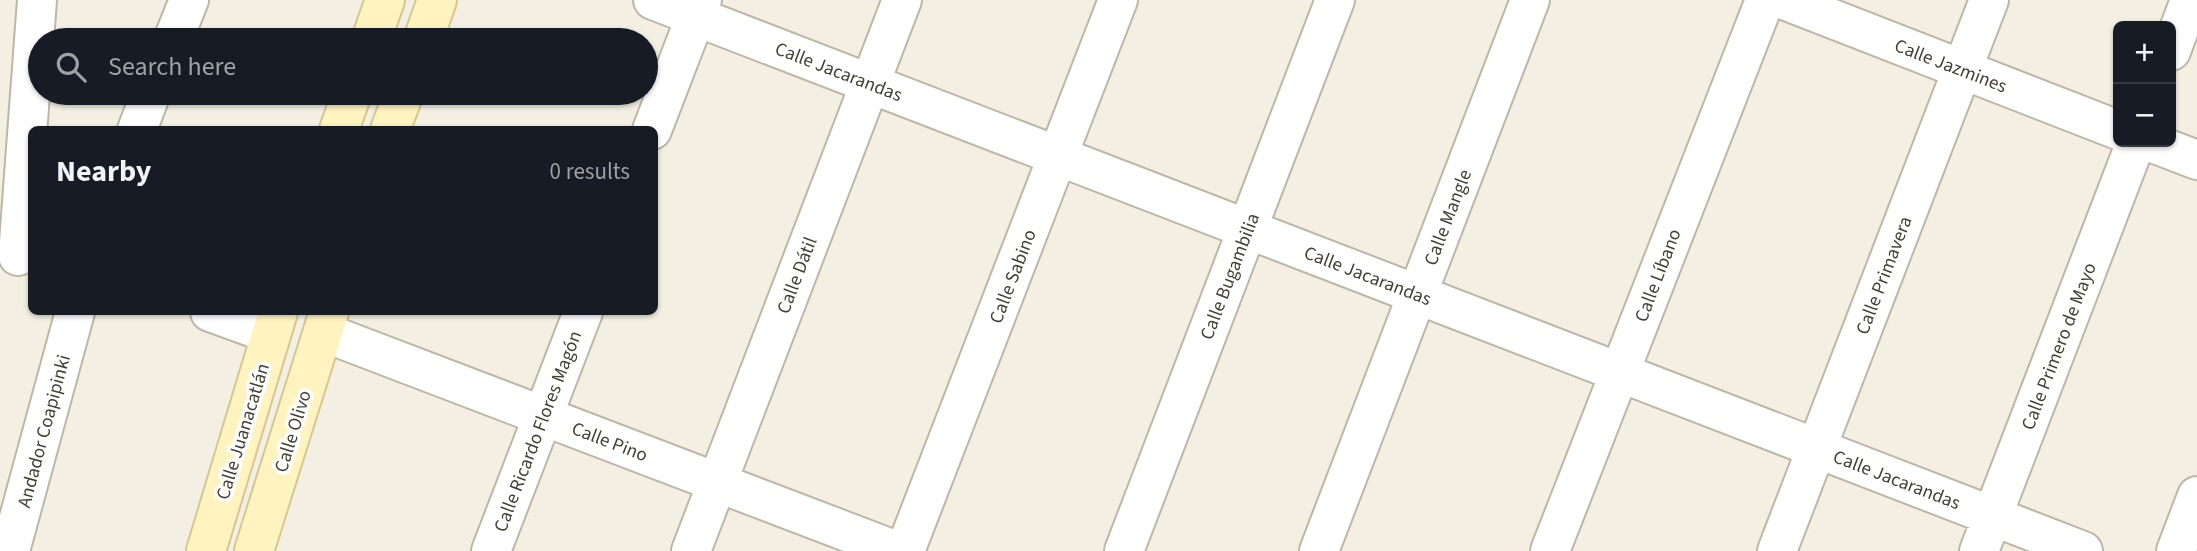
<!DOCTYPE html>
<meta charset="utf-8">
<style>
body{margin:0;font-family:"Source Sans 3",sans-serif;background:#20242c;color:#f1f3f6}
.controls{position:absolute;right:21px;top:21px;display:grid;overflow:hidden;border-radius:10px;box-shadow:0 2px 5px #0004}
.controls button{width:63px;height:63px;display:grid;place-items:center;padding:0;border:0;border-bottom:2px solid #363941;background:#171b24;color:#f1f3f6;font:35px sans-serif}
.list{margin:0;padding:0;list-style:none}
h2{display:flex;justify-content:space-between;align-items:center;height:91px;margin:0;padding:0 28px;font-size:30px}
h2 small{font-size:23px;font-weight:400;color:#9ea1a6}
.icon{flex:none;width:38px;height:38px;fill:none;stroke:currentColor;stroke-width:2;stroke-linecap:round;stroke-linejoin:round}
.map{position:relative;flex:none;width:2197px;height:551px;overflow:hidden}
.search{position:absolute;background:#171b24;box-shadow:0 2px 5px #0004;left:28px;top:28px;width:630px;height:77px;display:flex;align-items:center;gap:18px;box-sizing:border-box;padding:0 24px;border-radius:38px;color:#9ea1a6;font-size:26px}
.panel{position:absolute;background:#171b24;box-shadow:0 2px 5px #0004;left:28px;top:126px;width:630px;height:189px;border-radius:10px}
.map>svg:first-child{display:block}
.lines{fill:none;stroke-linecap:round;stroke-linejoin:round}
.street-casing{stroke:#beb7a5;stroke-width:42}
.secondary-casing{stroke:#d5c78f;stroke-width:42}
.street{stroke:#fff;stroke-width:38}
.secondary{stroke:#fff4c0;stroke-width:38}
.labels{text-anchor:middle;stroke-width:7;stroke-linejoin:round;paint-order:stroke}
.street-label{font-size:19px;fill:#453f33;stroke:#fff}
</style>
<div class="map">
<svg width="2197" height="551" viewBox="0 0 2197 551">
<rect width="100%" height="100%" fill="#f3efe3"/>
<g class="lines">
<!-- street casing -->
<g class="street-casing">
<path id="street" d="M653,0L2083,551
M1784,0L2118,130
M173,40L189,0
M2171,51L2190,0
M137,130L151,93
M652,130L702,0
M2150,142L2197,160
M18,256L37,0
M210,312L271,334
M323,332L897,551
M10,551L75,312
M491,551L583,312
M691,551L902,0
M905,551L1118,0
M1124,551L1335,0
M1319,551L1530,0
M1550,551L1765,0
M1777,551L1989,0
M1979,551L2136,142
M2176,551L2197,496"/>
</g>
<!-- secondary casing -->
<g class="secondary-casing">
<path id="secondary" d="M371,40L385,0
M423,40L437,0
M339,130L352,93
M390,130L404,93
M206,551L278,312
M254,551L329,312"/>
</g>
<!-- street -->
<use href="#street" class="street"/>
<!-- secondary -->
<use href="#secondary" class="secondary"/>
</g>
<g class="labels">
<!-- street labels -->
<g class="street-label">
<text transform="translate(1951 65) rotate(21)" y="7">Calle Jazmines</text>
<text transform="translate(839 71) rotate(21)" y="7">Calle Jacarandas</text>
<text transform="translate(1447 217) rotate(-69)" y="7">Calle Mangle</text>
<text transform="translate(796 275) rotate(-69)" y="7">Calle Dátil</text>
<text transform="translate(1368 275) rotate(21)" y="7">Calle Jacarandas</text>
<text transform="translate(1657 275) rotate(-69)" y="7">Calle Líbano</text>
<text transform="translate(1883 275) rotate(-69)" y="7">Calle Primavera</text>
<text transform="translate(1012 276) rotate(-69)" y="7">Calle Sabino</text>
<text transform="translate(1229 276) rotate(-69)" y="7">Calle Bugambilia</text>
<text transform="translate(2058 346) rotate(-69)" y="7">Calle Primero de Mayo</text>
<text transform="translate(43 431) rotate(-75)" y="7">Andador Coapipinki</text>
<text transform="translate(242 431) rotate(-73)" y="7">Calle Juanacatlán</text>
<text transform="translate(292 431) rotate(-73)" y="7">Calle Olivo</text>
<text transform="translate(537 431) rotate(-69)" y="7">Calle Ricardo Flores Magón</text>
<text transform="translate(610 441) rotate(21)" y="7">Calle Pino</text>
<text transform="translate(1897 479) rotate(21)" y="7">Calle Jacarandas</text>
</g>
</g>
</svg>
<div class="controls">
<button>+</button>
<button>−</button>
</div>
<div class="search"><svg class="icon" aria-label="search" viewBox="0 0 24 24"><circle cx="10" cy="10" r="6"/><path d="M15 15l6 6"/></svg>Search here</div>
<section class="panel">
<h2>Nearby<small>0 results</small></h2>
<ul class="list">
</ul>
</section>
</div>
